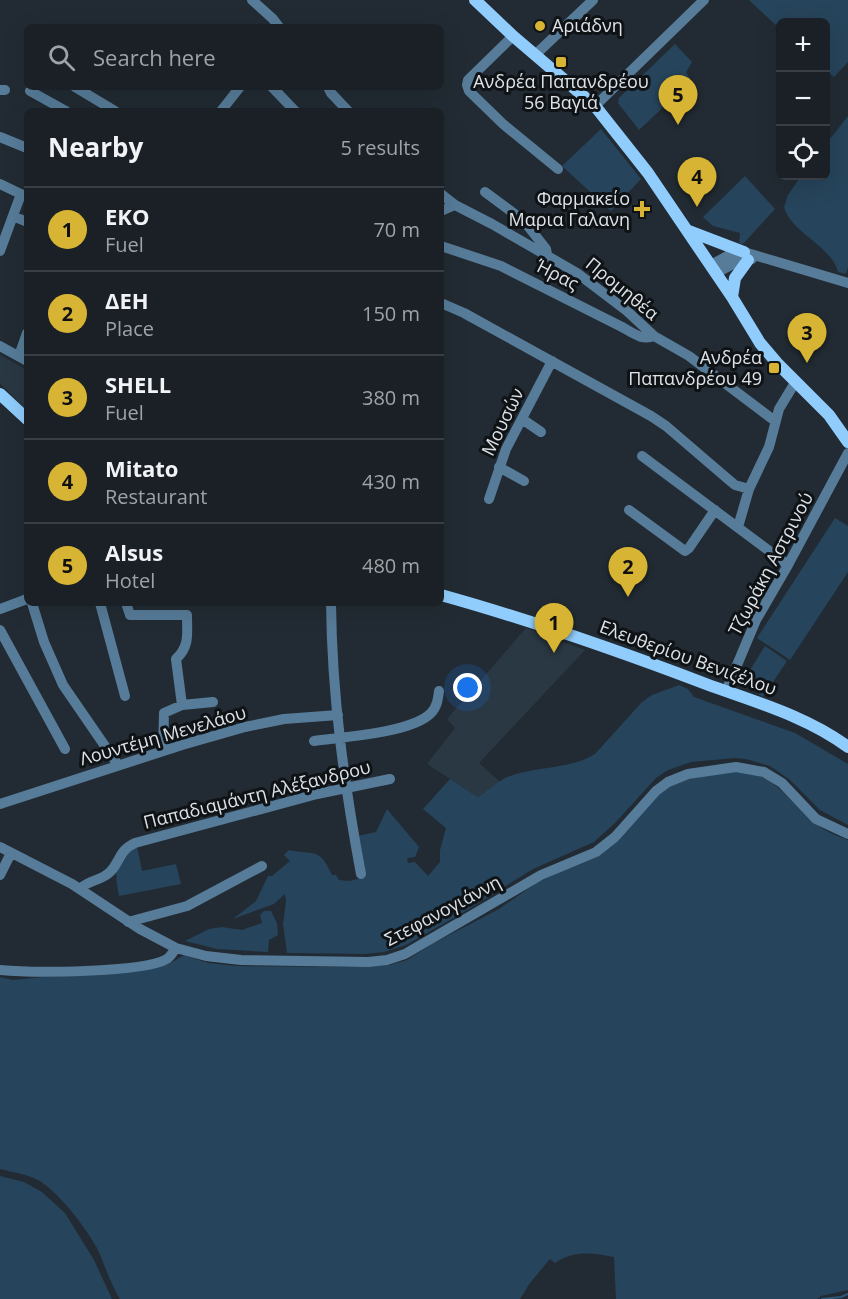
<!DOCTYPE html>
<meta charset="utf-8">
<style>
body{margin:0;font-family:"Open Sans",sans-serif;background:#23282e;color:#f1f3f6}
.controls{position:absolute;right:18px;top:18px;display:grid;overflow:hidden;border-radius:9px;box-shadow:0 6px 24px #0002}
.controls button{width:54px;height:54px;display:grid;place-items:center;padding:0;border:0;border-bottom:2px solid #383e43;background:#1a2026;color:#f1f3f6;font:30px sans-serif}
.you{position:absolute;left:468px;top:688px;width:21px;height:21px;margin:-15px;border:4px solid #fff;border-radius:50%;background:#1a73e8;box-shadow:0 0 0 9px #1a73e833}
.badge{display:grid;place-items:center;width:39px;height:39px;border-radius:50%;background:#d7b434;color:#111;font-size:20px;font-weight:700}
.pin{position:absolute;translate:-50% -50px;filter:drop-shadow(0 2px 3px #0008)}
.pin::after{content:'';position:absolute;top:32px;width:21px;height:18px;background:inherit;clip-path:polygon(0 0,100% 0,50% 100%)}
.list{margin:0;padding:0;list-style:none}
h2{display:flex;justify-content:space-between;align-items:center;height:78px;margin:0;padding:0 24px;font-size:26px}
h2 small{font-size:20px;font-weight:400;color:#9fa3a7}
.list li{display:grid;grid-template-columns:39px 1fr auto;gap:18px;align-items:center;box-sizing:border-box;height:84px;padding:0 24px;border-top:2px solid #383e43}
.list b{display:block;font-size:22px;white-space:nowrap}
.list p{margin:0;font-size:20px;white-space:nowrap;color:#9fa3a7}
.list em{font-size:20px;font-style:normal;color:#9fa3a7}
.icon{flex:none;width:33px;height:33px;fill:none;stroke:currentColor;stroke-width:2;stroke-linecap:round;stroke-linejoin:round}
.map{position:relative;flex:none;width:848px;height:1299px;overflow:hidden}
.search{position:absolute;background:#1a2026;box-shadow:0 6px 24px #0002;left:24px;top:24px;width:420px;height:66px;display:flex;align-items:center;gap:15px;box-sizing:border-box;padding:0 21px;border-radius:9px;color:#9fa3a7;font-size:22px}
.panel{position:absolute;background:#1a2026;box-shadow:0 6px 24px #0002;left:24px;top:108px;width:420px;height:498px;border-radius:9px}
.map>svg:first-child{display:block}
.built{fill:#2a3843}
.green{fill:#26445b}
.lines{fill:none;stroke-linecap:round;stroke-linejoin:round}
.stream{stroke:#2c5a7d;stroke-width:2}
.minor{stroke:#577c99;stroke-width:10}
.major{stroke:#90cdfd;stroke-width:12}
.poi-dot{fill:#d7b434;stroke:#0f1316;stroke-width:2}
.labels{text-anchor:middle;stroke-width:6;stroke-linejoin:round;paint-order:stroke}
.poi-label{font-size:18px;fill:#dde3e8;stroke:#0f1316;text-anchor:end}
.street-label{font-size:18px;fill:#dde3e8;stroke:#0f1316}
</style>
<div class="map">
<svg width="848" height="1299" viewBox="0 0 848 1299">
<rect width="100%" height="100%" fill="#222b33"/>
<!-- built -->
<path class="built" d="M0,355L27,370V410L0,383Z
M526,628L585,650L479,763L500,782L478,797L427,764L455,728L447,719Z"/>
<!-- green -->
<path class="green" d="M749,0H848V62L834,77L826,70V22H780V29Z
M675,44L692,62L686,72L691,81L639,130L618,103L619,98Z
M848,116V267L846,274L838,272C832,246 791,233 784,207L788,195L801,176H826V144Z
M601,129L641,179L611,211L562,166Z
M745,176L775,209L743,244L739,243L740,233L713,226L703,217Z
M835,518L848,526V572L790,660L757,638Z
M765,646L787,661L763,697L742,683Z
M679,685L688,689L694,697L795,733L848,764V825L820,810L789,779L770,766L746,759L735,758L691,762L668,770L656,778L615,823L594,842L533,869L464,912L406,945L384,952L365,954L287,953L283,924L286,901L285,894L274,904L233,919L256,901L268,876H272L290,861L284,855L289,850C315,856 319,846 332,875H336L339,880L350,881L365,877L358,836L376,832L387,809L419,847L415,857L407,858L408,863L415,862L428,876L440,862V850L446,828L423,809L450,779L478,797C487,791 496,783 505,778C532,766 570,770 595,754L642,702L652,695Z
M741,770C777,776 789,802 815,823C824,831 837,836 848,840V1290L821,1296L817,1299H616L614,1257C593,1253 574,1250 555,1263L550,1259L530,1283L520,1299H120C110,1283 105,1265 97,1248C85,1227 58,1190 36,1179C25,1174 12,1172 0,1169V977L13,980L169,964L184,955L208,963L237,966L343,967L390,965L407,960L434,943L499,909L535,884L575,864L671,785L683,780Z
M137,846L142,871L176,864L181,884L119,896C114,870 114,860 137,846Z
M264,911H271L277,923L278,935L269,940L268,952L217,949L185,941L209,929L222,927L242,930L262,923L260,915Z
M0,1176L24,1182L42,1192L65,1213L94,1260L112,1299H0Z"/>
<g class="lines">
<!-- stream -->
<path class="stream" d="M822,1299L841,1297L848,1294"/>
<!-- minor -->
<path class="minor" d="M252,0L273,19L279,27
M513,36L468,80L467,85L469,91L503,124L558,169
M535,55L593,0
M75,87L115,111
M272,87L295,111
M328,87L331,93L348,111
M0,90H5
M30,91L66,111
M595,106L704,0
M221,111L240,87
M0,137L27,148
M0,184L27,197
M485,192L524,221L546,249L547,254
M441,194L455,205L492,224L577,273L627,311L654,336L689,356L775,421
M441,211L455,205
M13,216L27,222
M441,246L501,266L622,327C633,333 642,341 654,336
M0,251L21,194
M711,265L731,254L744,252L848,283
M716,273L733,264L752,259
M441,303L464,313L651,416L666,426L729,480L735,485L749,489
M0,346L27,361
M19,356L27,333
M522,419L541,432
M642,456L788,565
M499,467L524,481
M489,499L506,449L552,361
M629,510L685,551L689,548L715,510
M738,527L749,489L769,447L779,409L796,381
M32,603L44,642L63,685L118,765
M100,603L125,696
M126,603L130,615H187C187,634 190,646 176,659L182,705
M331,603C332,696 344,783 361,874
M0,609L27,599
M0,630L65,749
M726,691L756,620L788,565L848,453
M314,741C342,737 412,733 431,713C437,707 438,699 439,691
M163,751L164,713L182,705L213,702
M0,804L182,745L245,727L284,719L338,715
M0,847L72,884L140,929L176,948L206,956L241,960L368,962L387,960L405,954L541,875L596,852L615,837L656,791L668,782L688,774L736,767L764,772L782,783L816,819L848,834
M0,875L11,853
M80,889C88,880 101,881 110,872C121,861 118,851 135,843L317,794L390,779
M128,922L187,906L262,866
M0,970C31,973 142,973 167,959C171,956 173,952 176,948"/>
<!-- major -->
<path class="major" d="M475,0L513,36L595,106L648,173L732,297L760,343L777,363L829,415L848,442
M689,231L744,252
M732,297L735,278L748,260
M0,394L27,419
M441,595C531,620 619,651 706,684C755,702 806,716 848,747"/>
</g>
<!-- markers -->
<g class="poi-dot">
<circle cx="540" cy="26" r="6"/>
<rect x="555" y="56" width="12" height="12" rx="3"/>
<path d="M639 200h6v6h6v6h-6v6h-6v-6h-6v-6h6z"/>
<rect x="768" y="362" width="12" height="12" rx="3"/>
</g>
<g class="labels">
<!-- poi labels -->
<g class="poi-label">
<text x="552" y="32" text-anchor="start">Αριάδνη</text>
<text x="561" y="88" text-anchor="middle">Ανδρέα Παπανδρέου<tspan x="561" dy="21">56 Βαγιά</tspan></text>
<text x="630" y="205">Φαρμακείο<tspan x="630" dy="21">Μαρια Γαλανη</tspan></text>
<text x="762" y="364">Ανδρέα<tspan x="762" dy="21">Παπανδρέου 49</tspan></text>
</g>
<!-- street labels -->
<g class="street-label">
<text transform="translate(557 275) rotate(27)" y="6">Ήρας</text>
<text transform="translate(622 289) rotate(39)" y="6">Προμηθέα</text>
<text transform="translate(503 422) rotate(-64)" y="6">Μουσών</text>
<text transform="translate(771 564) rotate(-62)" y="6">Τζωράκη Αστρινού</text>
<text transform="translate(688 658) rotate(20)" y="6">Ελευθερίου Βενιζέλου</text>
<text transform="translate(163 736) rotate(-16)" y="6">Λουντέμη Μενελάου</text>
<text transform="translate(257 795) rotate(-14)" y="6">Παπαδιαμάντη Αλέξανδρου</text>
<text transform="translate(443 911) rotate(-28)" y="6">Στεφανογιάννη</text>
</g>
</g>
</svg>
<div class="controls">
<button>+</button>
<button>−</button>
<button><svg class="icon" aria-label="locate" viewBox="0 0 24 24"><circle cx="12" cy="12" r="6"/><path d="M12 2v4M12 18v4M2 12h4M18 12h4"/></svg></button>
</div>
<div class="you"></div>
<div class="pin badge" style="left:554px;top:653px">1</div>
<div class="pin badge" style="left:628px;top:597px">2</div>
<div class="pin badge" style="left:807px;top:363px">3</div>
<div class="pin badge" style="left:697px;top:207px">4</div>
<div class="pin badge" style="left:678px;top:125px">5</div>
<div class="search"><svg class="icon" aria-label="search" viewBox="0 0 24 24"><circle cx="10" cy="10" r="6"/><path d="M15 15l6 6"/></svg>Search here</div>
<section class="panel">
<h2>Nearby<small>5 results</small></h2>
<ul class="list">
<li><span class="badge">1</span><div><b>EKO</b><p>Fuel</p></div><em>70 m</em></li>
<li><span class="badge">2</span><div><b>ΔΕΗ</b><p>Place</p></div><em>150 m</em></li>
<li><span class="badge">3</span><div><b>SHELL</b><p>Fuel</p></div><em>380 m</em></li>
<li><span class="badge">4</span><div><b>Mitato</b><p>Restaurant</p></div><em>430 m</em></li>
<li><span class="badge">5</span><div><b>Alsus</b><p>Hotel</p></div><em>480 m</em></li>
</ul>
</section>
</div>
